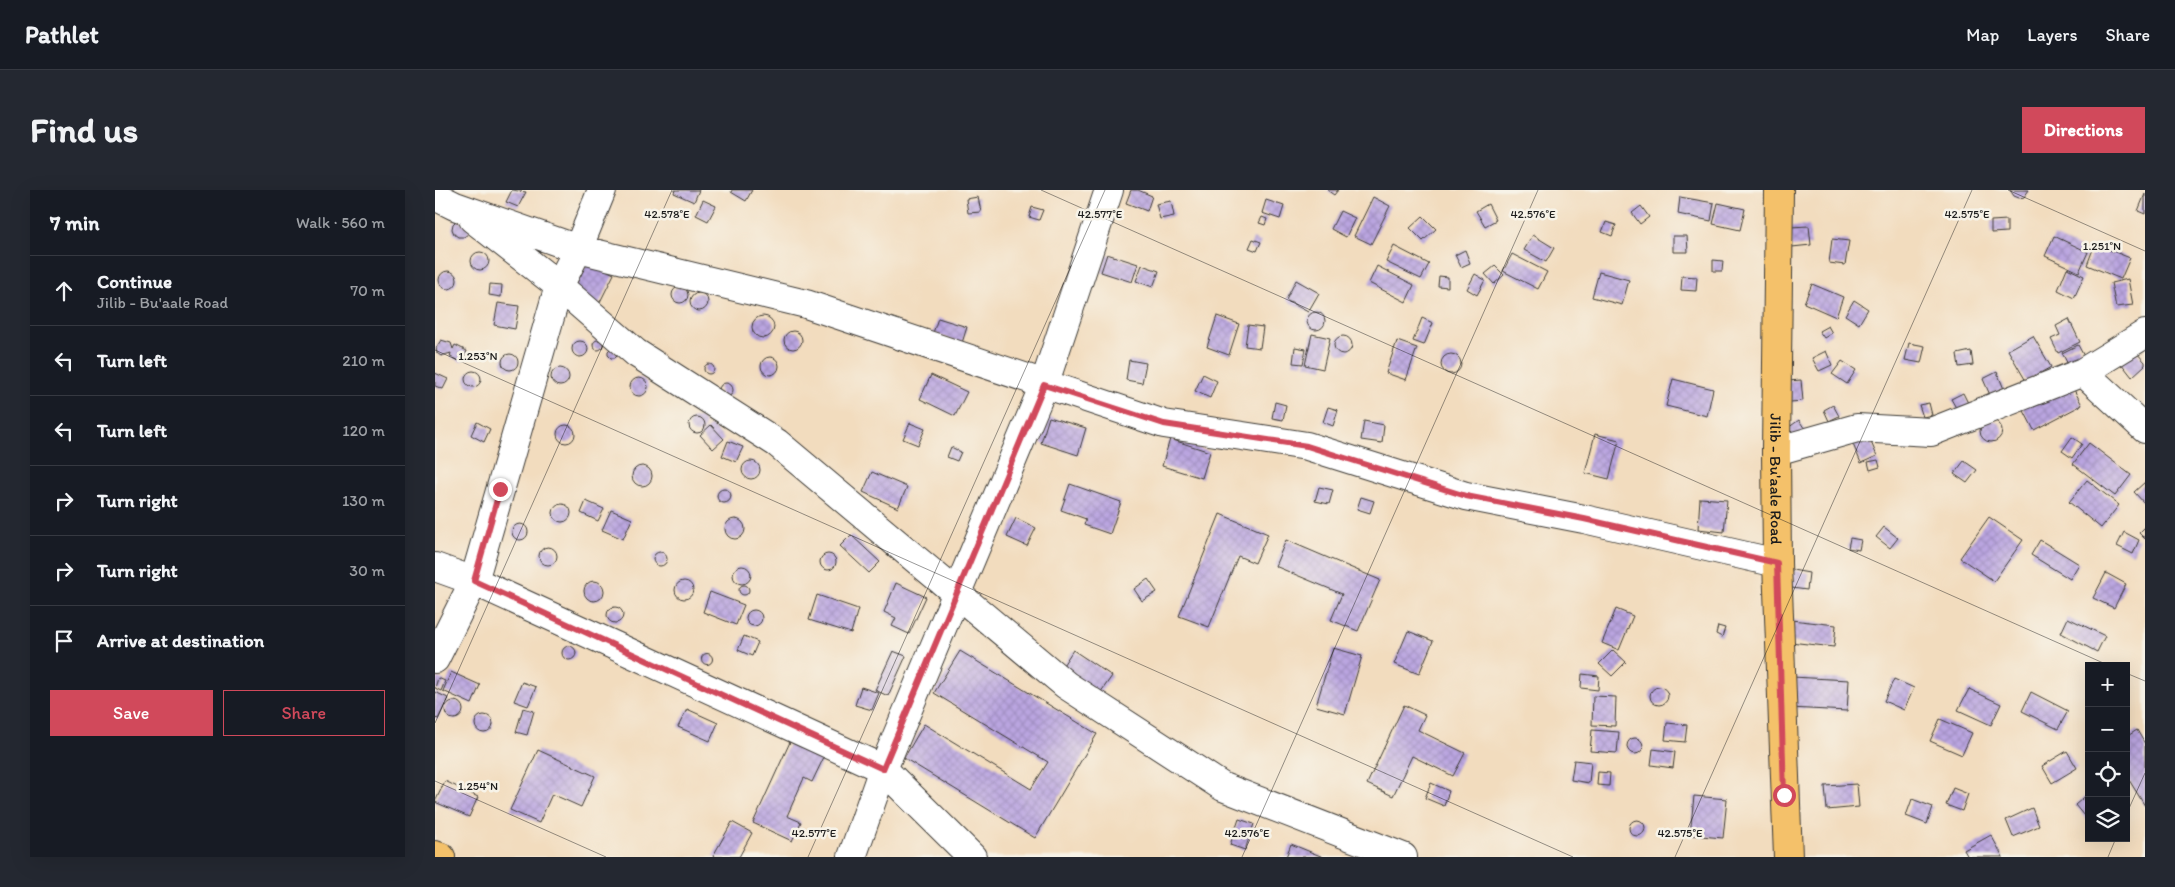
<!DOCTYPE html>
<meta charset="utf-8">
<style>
body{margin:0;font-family:Itim,sans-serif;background:#242831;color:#f1f3f6}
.controls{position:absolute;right:15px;bottom:15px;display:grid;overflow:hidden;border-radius:0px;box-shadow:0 5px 20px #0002}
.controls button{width:45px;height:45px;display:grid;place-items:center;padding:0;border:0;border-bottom:1px solid #363941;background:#171b24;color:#f1f3f6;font:25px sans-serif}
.stop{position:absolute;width:15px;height:15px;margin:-11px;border:4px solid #d1495b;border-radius:50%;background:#fff}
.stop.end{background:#d1495b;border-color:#fff;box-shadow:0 1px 5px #0008}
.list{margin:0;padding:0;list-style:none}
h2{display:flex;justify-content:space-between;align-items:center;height:65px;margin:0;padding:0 20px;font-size:21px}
h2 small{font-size:16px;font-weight:400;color:#9ea1a6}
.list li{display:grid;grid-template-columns:32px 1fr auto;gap:15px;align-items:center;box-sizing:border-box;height:70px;padding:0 20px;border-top:1px solid #363941}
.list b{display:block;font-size:19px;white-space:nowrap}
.list p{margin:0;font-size:16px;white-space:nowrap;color:#9ea1a6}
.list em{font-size:16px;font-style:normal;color:#9ea1a6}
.actions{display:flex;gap:10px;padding:15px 20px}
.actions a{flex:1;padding:11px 0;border:1px solid #d1495b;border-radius:0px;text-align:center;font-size:18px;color:#d1495b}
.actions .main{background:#d1495b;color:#fff}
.icon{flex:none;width:28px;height:28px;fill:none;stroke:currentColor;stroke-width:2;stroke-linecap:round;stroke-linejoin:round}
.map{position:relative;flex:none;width:1710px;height:667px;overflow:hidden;border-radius:0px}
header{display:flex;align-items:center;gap:30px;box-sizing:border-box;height:70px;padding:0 25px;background:#171b24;border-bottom:1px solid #363941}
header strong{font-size:24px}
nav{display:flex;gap:28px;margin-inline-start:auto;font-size:18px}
.intro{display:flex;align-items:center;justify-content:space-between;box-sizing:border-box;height:120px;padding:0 30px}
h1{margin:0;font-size:35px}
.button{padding:12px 22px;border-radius:0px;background:#d1495b;color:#fff;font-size:18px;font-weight:700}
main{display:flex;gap:30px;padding:0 30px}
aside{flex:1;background:#171b24;border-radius:0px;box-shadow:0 5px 20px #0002}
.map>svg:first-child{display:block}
.building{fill:url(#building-cross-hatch)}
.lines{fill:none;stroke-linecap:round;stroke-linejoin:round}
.minor-casing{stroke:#3c3934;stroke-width:30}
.major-casing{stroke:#3c3934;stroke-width:30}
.minor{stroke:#fff;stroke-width:28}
.major{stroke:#f4c16a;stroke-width:28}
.route{stroke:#d1495b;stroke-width:6}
.ticks{fill:none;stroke:#1c1c1c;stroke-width:1;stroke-opacity:0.45}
.labels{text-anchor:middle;stroke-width:5;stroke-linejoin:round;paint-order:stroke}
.street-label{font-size:16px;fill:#1c1c1c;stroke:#f7f3e8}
.ticks-label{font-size:12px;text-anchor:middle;fill:#1c1c1c;stroke:#f7f3e8;stroke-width:5;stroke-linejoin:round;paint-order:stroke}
</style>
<header>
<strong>Pathlet</strong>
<nav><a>Map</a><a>Layers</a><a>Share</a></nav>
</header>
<div class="intro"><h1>Find us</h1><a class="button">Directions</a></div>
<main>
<aside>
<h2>7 min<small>Walk · 560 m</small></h2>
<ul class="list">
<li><svg class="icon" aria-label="ahead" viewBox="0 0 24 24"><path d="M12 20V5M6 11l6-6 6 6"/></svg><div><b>Continue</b><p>Jilib - Bu'aale Road</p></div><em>70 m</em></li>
<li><svg class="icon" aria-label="left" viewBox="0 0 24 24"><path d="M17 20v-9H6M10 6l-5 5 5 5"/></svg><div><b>Turn left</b></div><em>210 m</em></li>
<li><svg class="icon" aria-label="left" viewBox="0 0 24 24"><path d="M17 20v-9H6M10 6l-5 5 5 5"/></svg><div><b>Turn left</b></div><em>120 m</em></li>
<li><svg class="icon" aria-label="right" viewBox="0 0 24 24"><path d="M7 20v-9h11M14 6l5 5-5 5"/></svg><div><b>Turn right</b></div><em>130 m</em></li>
<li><svg class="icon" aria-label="right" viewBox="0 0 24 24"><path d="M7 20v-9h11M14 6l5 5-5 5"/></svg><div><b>Turn right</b></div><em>30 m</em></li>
<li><svg class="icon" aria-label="arrive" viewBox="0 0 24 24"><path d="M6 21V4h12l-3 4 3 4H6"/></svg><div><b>Arrive at destination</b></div></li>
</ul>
<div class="actions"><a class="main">Save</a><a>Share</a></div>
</aside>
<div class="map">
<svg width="1710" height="667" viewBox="0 0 1710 667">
<defs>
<pattern id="building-cross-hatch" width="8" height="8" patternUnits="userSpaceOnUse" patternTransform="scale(1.25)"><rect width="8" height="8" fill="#baa5e0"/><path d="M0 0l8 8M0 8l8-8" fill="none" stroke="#9f8dc0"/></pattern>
</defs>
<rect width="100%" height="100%" fill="#f7f3e8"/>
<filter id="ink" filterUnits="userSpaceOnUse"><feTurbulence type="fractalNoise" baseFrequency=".02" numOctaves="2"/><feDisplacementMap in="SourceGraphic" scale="10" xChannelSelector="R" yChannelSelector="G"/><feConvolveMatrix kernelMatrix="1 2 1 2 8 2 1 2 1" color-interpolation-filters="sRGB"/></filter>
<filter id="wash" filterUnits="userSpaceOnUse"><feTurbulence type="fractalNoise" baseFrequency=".0096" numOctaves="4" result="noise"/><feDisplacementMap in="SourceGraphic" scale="20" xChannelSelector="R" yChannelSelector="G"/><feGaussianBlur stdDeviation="1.12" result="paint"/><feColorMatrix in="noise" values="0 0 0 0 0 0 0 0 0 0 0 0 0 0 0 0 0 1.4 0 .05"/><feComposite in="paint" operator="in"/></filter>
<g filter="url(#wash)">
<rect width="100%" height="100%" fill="#f2dcbe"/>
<g id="blocks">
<!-- building -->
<path class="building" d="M77,0L91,2L83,17L71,12Z
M240,0H264L259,12L239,3Z
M297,0H317L311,11L296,2Z
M696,0H703L717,6L712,21L691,13Z
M892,0H903L899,5Z
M1575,0H1594L1589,7L1584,8L1579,6Z
M1710,4V24L1703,21Z
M543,7L546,22L533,23L531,9Z
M938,7L955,16L936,54L919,46Z
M1245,7L1279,13L1276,31L1243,24Z
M268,10L281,16L273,31L261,25Z
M831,10L849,16L845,29L827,23Z
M736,11L739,26L725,29L721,14Z
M1283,13L1310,19L1305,40L1278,34Z
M1053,14L1061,30L1050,36L1041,21Z
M1206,16L1214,27L1205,34L1197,23Z
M597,17L608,20L604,30L594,27Z
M905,21L920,28L911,47L896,39Z
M988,26L1001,39L988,51L975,38Z
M827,27L832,29L830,35L824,33Z
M22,30L35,38L33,44L29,47H23L19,44L17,39L18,34Z
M1572,30V42L1556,43V31Z
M1171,32L1181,35L1177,46L1167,42Z
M1374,36L1376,55L1357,57L1355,37Z
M1098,45L1119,58L1111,72L1089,60Z
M1238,46H1252L1253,62H1238Z
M1619,46L1653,62L1644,82L1610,66Z
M818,49L826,52L822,61L814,58Z
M1397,49L1414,51L1410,75L1394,73Z
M1660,54L1695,68L1686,89L1652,75Z
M959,56L994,74L986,89L951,72Z
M1030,60L1035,73L1026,77L1020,65Z
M36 71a9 9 0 1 1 18 0a9 9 0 1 1-18 0Z
M672,64L703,74L697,92L666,82Z
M1077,64L1112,82L1103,99L1068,81Z
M1278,70L1288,71L1287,81H1278Z
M153,71L179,84L163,116L137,103Z
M707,75L724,81L718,97L701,91Z
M942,76L979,95L971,112L934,93Z
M1060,76L1069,85L1059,94L1050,84Z
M1632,78L1649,86L1639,108L1623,100Z
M4 90a9 9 0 1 1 18 0a9 9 0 1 1-18 0Z
M1164,82L1194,90L1187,115L1157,107Z
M1040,84L1050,90L1042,105L1032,99Z
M1004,86L1013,87V97L1003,96Z
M1247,86L1262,87L1261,101L1246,100Z
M1693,89L1698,115L1681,117L1676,93Z
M861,90L884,103L873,122L851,110Z
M55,94L67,95L66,107L54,105Z
M1377,94L1408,107L1401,127L1369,113Z
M237 105a8 8 0 1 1 16 0a8 8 0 1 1-16 0Z
M255 112a9 9 0 1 1 18 0a9 9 0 1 1-18 0Z
M1419,110L1433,119L1424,134L1410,125Z
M63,113L84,116L80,139L59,135Z
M872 131a9 9 0 1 1 18 0a9 9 0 1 1-18 0Z
M782,126L804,134L794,165L772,157Z
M317 137a11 11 0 1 1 22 0a11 11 0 1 1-22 0Z
M503,128L532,137L527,153L498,143Z
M987,128L998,133L989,155L978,151Z
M1634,129L1645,152L1623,163L1616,149L1625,145L1621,136Z
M813,135L828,137L825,158L810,156Z
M1393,136L1397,143L1389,148L1384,141Z
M349 150a9 9 0 1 1 18 0a9 9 0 1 1-18 0Z
M877,144L895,148L888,179L870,175Z
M1598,146L1616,177L1591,191L1573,160Z
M899 155a9 9 0 1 1 18 0a9 9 0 1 1-18 0Z
M158 155a5 5 0 1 1 10 0a5 5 0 1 1-10 0Z
M6,150L16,153L18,159L20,155L32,161L27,172L15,167L16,163L6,166L2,163L1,158Z
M137 159a8 8 0 1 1 16 0a8 8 0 1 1-16 0Z
M962,151L982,158L971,190L951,183Z
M1474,153L1490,156L1486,173L1470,170Z
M1643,155L1651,170L1635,178L1627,163Z
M860,157L871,159L868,174L858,173Z
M176,158L183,165L180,168H176L173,165V161Z
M1391,161L1397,175L1384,181L1377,168Z
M1536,161L1538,175L1524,177L1522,164Z
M1700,161L1710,172V175L1697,187L1686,173Z
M1006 174a10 10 0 1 1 20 0a10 10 0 1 1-20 0Z
M67 172a8 8 0 1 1 16 0a8 8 0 1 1-16 0Z
M326 176a9 9 0 1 1 18 0a9 9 0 1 1-18 0Z
M694,170L711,173L707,193L691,190Z
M1407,171L1421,180L1412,194L1397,184Z
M269 179a5 5 0 1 1 10 0a5 5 0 1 1-10 0Z
M116 187a9 9 0 1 1 18 0a9 9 0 1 1-18 0Z
M30 189a8 8 0 1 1 16 0a8 8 0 1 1-16 0Z
M1562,182L1569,199L1555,205L1548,189Z
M0,183L13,189L8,199L0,196Z
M768,184L782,191L775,208L760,201Z
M496,185L532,202L520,226L485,209Z
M195 197a9 9 0 1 1 18 0a9 9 0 1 1-18 0Z
M1238,189L1278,199L1272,226L1231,216Z
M1366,190L1368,211L1355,212L1353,191Z
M1635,192L1647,215L1599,240L1587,217Z
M284 200a7 7 0 1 1 14 0a7 7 0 1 1-14 0Z
M1528,203L1535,217L1524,223L1516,209Z
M840,212L851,215L848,230L837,228Z
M1494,213L1497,225L1488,227L1484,215Z
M1398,215L1404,226L1394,231L1389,220Z
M893,217L903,220L898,236L888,232Z
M254 235a8 8 0 1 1 16 0a8 8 0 1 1-16 0Z
M614,227L651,238L643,265L606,253Z
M1545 241a11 11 0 1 1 22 0a11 11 0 1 1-22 0Z
M1364,230L1371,241L1359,248L1353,238Z
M929,231L949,235L947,253L926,250Z
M42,232L55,239L49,252L36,245Z
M475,233L490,239L483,255L468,249Z
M276,235L289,249L278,259L265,245Z
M122 244a9 9 0 1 1 18 0a9 9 0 1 1-18 0Z
M1160,244L1184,250L1174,289L1150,283Z
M1433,245L1442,266L1426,273L1417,252Z
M1637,247L1647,254L1637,268L1627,261Z
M735,249L775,262L767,288L727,276Z
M293,251L308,257L301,272L287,266Z
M1654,253L1696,285L1680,306L1638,274Z
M516,257L526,262L522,271L512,267Z
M1443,270L1445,277L1435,280L1433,272Z
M307 280a9 9 0 1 1 18 0a9 9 0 1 1-18 0Z
M1529,271L1542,280L1532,293L1519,284Z
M197 286a10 10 0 1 1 20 0a10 10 0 1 1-20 0Z
M437,282L472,297L463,318L428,302Z
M1652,290L1684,315L1666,338L1634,312Z
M1710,292V314L1699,302Z
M635,294L686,312L675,344L649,335L651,329L626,320Z
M884,297L898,300L894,314L880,311Z
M282 306a7 7 0 1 1 14 0a7 7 0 1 1-14 0Z
M926,307L939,311L935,323L922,319Z
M1265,308L1292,310L1289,342L1263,339Z
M151,311L169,319L163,331L146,323Z
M118 323a9 9 0 1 1 18 0a9 9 0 1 1-18 0Z
M176,320L197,329L188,349L167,340Z
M785,324L833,344L820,373L803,366L774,437L744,426Z
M1554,327L1588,350L1559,391L1525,368Z
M581,328L601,338L592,356L572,347Z
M290 339a10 10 0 1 1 20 0a10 10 0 1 1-20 0Z
M77 342a8 8 0 1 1 16 0a8 8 0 1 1-16 0Z
M1449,337L1463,348L1455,358L1441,347Z
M1710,337V349L1704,343Z
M1689,342L1704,350L1698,364L1682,356Z
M416,345L445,372L434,383L405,356Z
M1415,348L1426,350L1424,360L1413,358Z
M851,350L945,390L923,441L896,430L907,404L840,376Z
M1605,350L1644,374L1635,389L1596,365Z
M104 366a9 9 0 1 1 18 0a9 9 0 1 1-18 0Z
M218 369a7 7 0 1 1 14 0a7 7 0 1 1-14 0Z
M385 372a8 8 0 1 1 16 0a8 8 0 1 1-16 0Z
M298 385a9 9 0 1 1 18 0a9 9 0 1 1-18 0Z
M1352,379L1374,383L1372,400L1349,397Z
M1671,383L1691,394L1679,418L1658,408Z
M713,389L722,402L707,411L699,399Z
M149 401a10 10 0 1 1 20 0a10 10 0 1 1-20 0Z
M240 400a9 9 0 1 1 18 0a9 9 0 1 1-18 0Z
M461,393L491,407L474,444L457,436L461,428L449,422Z
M304 400a5 5 0 1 1 10 0a5 5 0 1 1-10 0Z
M275,402L309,415L301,435L268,422Z
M382,405L423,419L416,443L374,430Z
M172 425a8 8 0 1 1 16 0a8 8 0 1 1-16 0Z
M1181,419L1198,426L1184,460L1167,453Z
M311 428a8 8 0 1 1 16 0a8 8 0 1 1-16 0Z
M1633,428L1670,446L1662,462L1626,443Z
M1357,430L1401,435L1399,457L1355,452Z
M1283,436L1290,438L1287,447L1281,444Z
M973,441L998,451L984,484L959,474Z
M309,446L323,452L317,466L303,460Z
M127 463a7 7 0 1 1 14 0a7 7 0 1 1-14 0Z
M898,458L927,466L910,524L881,516Z
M638,460L677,486L663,506L625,480Z
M1178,460L1191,472L1177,486L1164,474Z
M458,461L471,466L453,506L440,500Z
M525,461L662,544L600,648L469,568L489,534L596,599L613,572L499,503Z
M266.5 469a5.5 5.5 0 1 1 11 0a5.5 5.5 0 1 1-11 0Z
M16,482L45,495L37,514L8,501Z
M1147,484L1164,486L1163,500L1146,498Z
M1357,487L1414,490L1412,521L1355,518Z
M3,488L10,491L6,501L0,498Z
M1459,489L1479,498L1469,520L1449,511Z
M87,492L101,497L93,516L79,511Z
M1215 506a9 9 0 1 1 18 0a9 9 0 1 1-18 0Z
M426,497L444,503L437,520L420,515Z
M1534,499L1566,514L1556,535L1523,520Z
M0,502L13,508L3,529L0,528Z
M1596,502L1633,521L1623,539L1587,521Z
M1158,506L1181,507L1180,536L1157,535Z
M10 520a9 9 0 1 1 18 0a9 9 0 1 1-18 0Z
M969,515L990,525L983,540L1030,563L1018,586L977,566L958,606L932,594Z
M88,518L99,521L92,545L81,542Z
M252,519L283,533L275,551L243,537Z
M40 534a9 9 0 1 1 18 0a9 9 0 1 1-18 0Z
M1505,529L1537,543L1527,565L1495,551Z
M1232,533L1252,535L1250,552L1230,550Z
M1157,540L1184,542L1182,563L1155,561Z
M1702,540L1710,554V616L1691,585V547Z
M1192 556a8 8 0 1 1 16 0a8 8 0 1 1-16 0Z
M355,552L389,567L377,592L369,588L352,626L366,632L357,651L318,633Z
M1218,559L1240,562L1238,578L1216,575Z
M103,560L160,586L146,617L117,604L104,633L75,620Z
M1632,561L1642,578L1617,593L1607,576Z
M1139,570L1156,572L1154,593L1136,590Z
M1163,582L1175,583L1174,596L1162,595Z
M10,591L43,607L34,627L0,612Z
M996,593L1014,601L1009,616L990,608Z
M1422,594L1424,617L1392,620L1390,596Z
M1518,598L1533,604L1527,621L1511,615Z
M1654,603V632L1640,615Z
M1259,606L1292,609L1288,648L1255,645Z
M1477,609L1498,617L1492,634L1471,626Z
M1597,618L1604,636L1578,647L1571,630Z
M804,629L819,634L810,660L795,655Z
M1194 638a8 8 0 1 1 16 0a8 8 0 1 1-16 0Z
M297,632L317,643L304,667H281L278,666Z
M1556,645L1568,667H1533L1529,660Z
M856,654L888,667H851Z"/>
</g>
</g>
<g filter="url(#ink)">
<use href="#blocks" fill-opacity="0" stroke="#3c3934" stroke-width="1"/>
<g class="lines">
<!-- minor casing -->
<g class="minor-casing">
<path id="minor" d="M0,6L20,16L143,59L371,114L729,234L872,256L1031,306L1149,329L1342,373
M38,29L124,96L201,163L342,253L631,495L788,597L968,667
M1648,182L1710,144
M1341,261L1422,238L1496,242L1648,182L1710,239
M0,377L39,391L448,579L537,667
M0,469L39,391L124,96L143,59L167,0
M417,667L448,579L609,195L674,0"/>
</g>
<!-- major casing -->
<g class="major-casing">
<g id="major">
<path id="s1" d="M1344,0L1341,261L1342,373L1353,667"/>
<path d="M0,665L6,667"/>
</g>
</g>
<!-- minor -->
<use href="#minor" class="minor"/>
<!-- major -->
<use href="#major" class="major"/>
</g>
</g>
<g class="lines" filter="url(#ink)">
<!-- route -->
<path class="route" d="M65,299L39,391L448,579L609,195L729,234L872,256L1031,306L1149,329L1342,373L1349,605"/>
</g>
<!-- ticks -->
<path class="ticks" d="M606,0L1675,476M1573,0L1710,61M0,160L1138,667M1691,483L1710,491M0,533L237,0M0,591L171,667M1691,625L1710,583M373,667L670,0M807,667L1103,0M1240,667L1537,0M1673,667L1681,648"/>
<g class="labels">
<!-- street labels -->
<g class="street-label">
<text dy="6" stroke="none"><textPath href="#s1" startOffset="289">Jilib - Bu'aale Road</textPath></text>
</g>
</g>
<g class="ticks-label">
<text x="232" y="28">42.578°E</text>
<text x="665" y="28">42.577°E</text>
<text x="1098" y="28">42.576°E</text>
<text x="1532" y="28">42.575°E</text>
<text x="1667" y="60">1.251°N</text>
<text x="43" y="170">1.253°N</text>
<text x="43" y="600">1.254°N</text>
<text x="379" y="647">42.577°E</text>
<text x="812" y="647">42.576°E</text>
<text x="1245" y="647">42.575°E</text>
</g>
</svg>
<div class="controls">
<button>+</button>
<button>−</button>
<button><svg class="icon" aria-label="locate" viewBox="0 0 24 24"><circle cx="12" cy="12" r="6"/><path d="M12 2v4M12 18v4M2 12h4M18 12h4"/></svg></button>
<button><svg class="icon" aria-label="layers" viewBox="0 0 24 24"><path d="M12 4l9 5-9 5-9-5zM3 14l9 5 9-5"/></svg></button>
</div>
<div class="stop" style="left:1349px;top:605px"></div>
<div class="stop end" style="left:65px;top:299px"></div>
</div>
</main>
